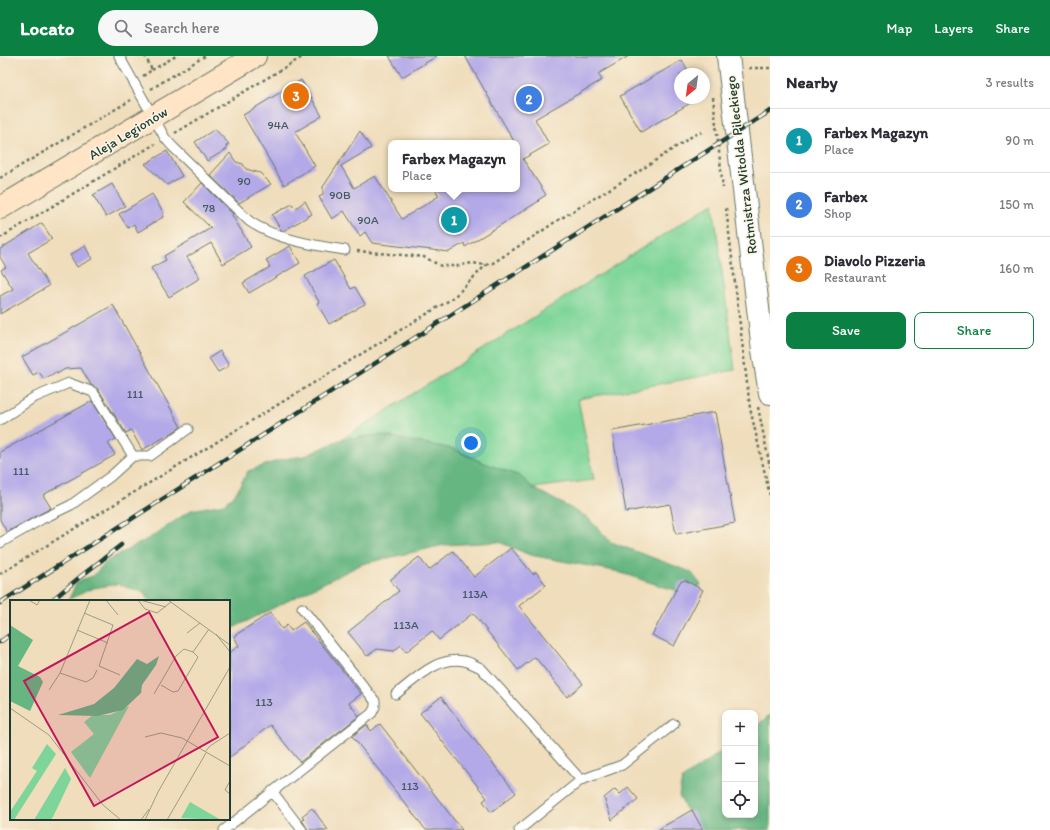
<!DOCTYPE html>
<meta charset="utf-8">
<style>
body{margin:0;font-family:Itim,sans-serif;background:#f7f7f7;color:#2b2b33}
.controls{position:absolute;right:12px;bottom:12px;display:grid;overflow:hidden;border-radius:8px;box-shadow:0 2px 6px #0003}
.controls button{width:36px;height:36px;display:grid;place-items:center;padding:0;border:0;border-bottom:1px solid #e1e1e2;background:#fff;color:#2b2b33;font:20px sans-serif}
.compass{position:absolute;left:674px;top:12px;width:36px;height:36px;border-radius:50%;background:#fff;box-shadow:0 2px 6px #0003;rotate:209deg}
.you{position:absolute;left:471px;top:387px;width:14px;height:14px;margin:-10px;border:3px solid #fff;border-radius:50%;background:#1a73e8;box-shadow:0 0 0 6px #1a73e833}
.badge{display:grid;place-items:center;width:26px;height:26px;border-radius:50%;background:#0b8043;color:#fff;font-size:13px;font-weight:700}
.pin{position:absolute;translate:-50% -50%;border:2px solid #fff;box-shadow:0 1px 4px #0006}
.popup{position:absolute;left:388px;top:84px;width:132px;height:52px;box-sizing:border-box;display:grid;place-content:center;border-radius:8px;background:#fff;filter:drop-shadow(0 1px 3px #0005);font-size:13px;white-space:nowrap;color:#7c7c81}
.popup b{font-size:15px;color:#2b2b33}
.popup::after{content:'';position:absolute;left:50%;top:100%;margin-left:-8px;border:8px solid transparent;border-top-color:#fff}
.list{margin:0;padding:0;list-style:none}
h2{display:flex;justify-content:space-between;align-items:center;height:52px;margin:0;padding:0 16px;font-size:17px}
h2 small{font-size:13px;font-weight:400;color:#7c7c81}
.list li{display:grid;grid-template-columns:26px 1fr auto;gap:12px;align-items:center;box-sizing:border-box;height:64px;padding:0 16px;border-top:1px solid #e1e1e2}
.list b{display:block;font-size:15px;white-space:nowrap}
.list p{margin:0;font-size:13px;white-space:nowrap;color:#7c7c81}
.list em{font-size:13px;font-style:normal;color:#7c7c81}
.actions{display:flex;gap:8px;padding:12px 16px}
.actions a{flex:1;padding:9px 0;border:1px solid #0b8043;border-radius:8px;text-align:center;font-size:14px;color:#0b8043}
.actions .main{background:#0b8043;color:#fff}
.icon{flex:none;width:22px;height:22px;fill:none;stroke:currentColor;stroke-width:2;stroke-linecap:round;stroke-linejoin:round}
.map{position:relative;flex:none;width:770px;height:774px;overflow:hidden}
header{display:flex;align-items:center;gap:24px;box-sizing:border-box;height:56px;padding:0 20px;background:#0b8043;color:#fff}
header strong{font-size:19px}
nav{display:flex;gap:22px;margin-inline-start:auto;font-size:14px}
.search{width:280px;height:36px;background:#f7f7f7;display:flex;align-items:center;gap:10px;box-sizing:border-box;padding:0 14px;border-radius:22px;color:#7c7c81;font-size:15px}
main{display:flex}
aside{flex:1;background:#fff}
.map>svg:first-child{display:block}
.green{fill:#7ed599;stroke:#4e8966}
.forest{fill:#66b681;stroke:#427a5a}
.building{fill:#b3a9e8}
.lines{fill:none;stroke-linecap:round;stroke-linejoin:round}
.service-casing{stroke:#687563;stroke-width:11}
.tertiary-casing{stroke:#687563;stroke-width:24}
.secondary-casing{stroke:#687563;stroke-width:24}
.path{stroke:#687563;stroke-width:2.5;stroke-dasharray:3 3;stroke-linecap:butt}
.service{stroke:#fff;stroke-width:9}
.tertiary{stroke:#fff;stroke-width:22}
.secondary{stroke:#ffe4c6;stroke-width:22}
.rail-casing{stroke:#1f3d34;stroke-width:4.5}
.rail{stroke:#fcf5e5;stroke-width:3;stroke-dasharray:9;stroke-linecap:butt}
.labels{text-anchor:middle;stroke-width:3;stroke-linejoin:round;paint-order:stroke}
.number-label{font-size:12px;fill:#445861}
.street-label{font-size:14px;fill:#1f3d34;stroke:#fcf5e5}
.inset-road{fill:none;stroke:#9c9d85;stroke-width:1}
.view{fill:#c2185b;fill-opacity:0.15;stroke:#c2185b;stroke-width:2}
.inset-edge{fill:none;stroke:#1f3d34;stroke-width:2}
</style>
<header>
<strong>Locato</strong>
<div class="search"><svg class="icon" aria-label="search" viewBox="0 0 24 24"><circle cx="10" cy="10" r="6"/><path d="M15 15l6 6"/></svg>Search here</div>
<nav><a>Map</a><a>Layers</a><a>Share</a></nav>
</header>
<main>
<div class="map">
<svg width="770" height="774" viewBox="0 0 770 774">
<rect width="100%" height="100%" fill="#fcf5e5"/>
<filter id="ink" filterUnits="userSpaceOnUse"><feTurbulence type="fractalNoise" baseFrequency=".025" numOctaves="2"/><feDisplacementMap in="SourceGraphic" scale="8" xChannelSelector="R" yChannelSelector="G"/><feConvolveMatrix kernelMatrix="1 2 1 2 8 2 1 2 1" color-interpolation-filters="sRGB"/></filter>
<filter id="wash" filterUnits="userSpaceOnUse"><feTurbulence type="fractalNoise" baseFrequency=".012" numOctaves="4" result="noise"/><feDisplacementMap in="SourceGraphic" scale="16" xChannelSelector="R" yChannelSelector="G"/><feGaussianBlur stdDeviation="0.9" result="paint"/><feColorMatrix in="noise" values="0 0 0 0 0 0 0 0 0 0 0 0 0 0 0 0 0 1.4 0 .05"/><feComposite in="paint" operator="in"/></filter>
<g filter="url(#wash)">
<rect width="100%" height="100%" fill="#efddbb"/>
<!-- green -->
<path class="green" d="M713,147L735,314L578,343L594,424L533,432L520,420L484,407L454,393L380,379L342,383Z"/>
<!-- forest -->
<path class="forest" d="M380,379L454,393L484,407L520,420L533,432L587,461L611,486L691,516L701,529L690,538L661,530L615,515L530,499L499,486L444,489L362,508L229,574V545H149L145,537L118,528L93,532L69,543L76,528L84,523L93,520L107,505L153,480L191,454L224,448L236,437L248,415L283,403L305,400L342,383Z
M770,659V774H703L687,756L679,739L682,723L725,693V759H755V671Z"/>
<g id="blocks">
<!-- building -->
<path class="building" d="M389,0H437L402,21Z
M465,0H629L598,18L602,24L535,63L549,88L523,103L546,139L538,144L539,145L465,191L464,187L449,196L372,187L365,176L360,180L344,155L332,163L319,141L323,139V131L360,75L371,92L341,110L354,132L375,120L402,163L439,140L435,133H517V87H515Z
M682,4L690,18H680V42H699L641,76L620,40Z
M301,24L322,60L295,76L315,110L284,129L243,59Z
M215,73L229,88L226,90L227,93L207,105L195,86Z
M167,95L182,120L167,129L145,108Z
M230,97L236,106L243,108L246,113L260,117L271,128L239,147L210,119Z
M202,127L233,158L232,159L251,191L223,208L211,187L187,201L200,222L169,241L151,212L166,204L164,200L211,172L184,146Z
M112,128L125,150L106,161L93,139Z
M152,138L163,156V161L138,176L134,168L128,172L119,158Z
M305,145L312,158L283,175L281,174L272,159L292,148L296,152Z
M42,167L52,183L28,197L49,230L0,258V240L13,233L1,214L6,211L0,201V193Z
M85,190L92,203L77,211L70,199Z
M290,190L300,207L249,237L243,227L270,211L266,204Z
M334,204L351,233L355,231L365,248L357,252V253L329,268L317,247L319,246L305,220Z
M113,249L181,371L170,378L142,394L131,374L126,377L98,333L91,329L81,312L65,313L57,318L56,316L44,323L39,316L33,319L22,301Z
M220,295L229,310L218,316L209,302Z
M92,345L116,383L108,387L115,399L43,439L51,452L7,476L0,464V396Z
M715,356L735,467L676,478L670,448L626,456L612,375Z
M511,492L533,518L536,516L546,529L519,550L583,628L567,641L535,601L518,614L473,557L439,584L432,575L406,596L401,589L394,595L377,593L367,600L348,576L399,535L390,524L419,501L429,514L453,495L474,521Z
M685,524L703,534L674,590L652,579L680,526Z
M270,557L282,573L287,569L291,575L304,566L361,638L349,647L359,660L300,706L270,669L229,702V597L239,590L234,580Z
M441,641L516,737L491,756L483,745L487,742L420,657Z
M380,668L462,774H426L352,680L367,669L371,675Z
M628,731L638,743L612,764L604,742L615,733L620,738Z
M312,752L328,774H308L302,764L304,762L302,760Z
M692,754L703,774H657Z"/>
</g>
</g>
<g filter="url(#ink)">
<use href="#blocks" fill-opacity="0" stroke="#687563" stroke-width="1"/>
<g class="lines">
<!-- service casing -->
<g class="service-casing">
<path id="service" d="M119,0L165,82L172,90L249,165C274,183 315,190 345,194
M0,364L33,342L69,327L93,336L133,400
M0,487L42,463L71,449L111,420L133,400H150L188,373
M396,638C416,623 437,600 464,605C470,606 476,610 481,612L581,724
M272,735L302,774
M224,774L372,657L375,651V645L302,552
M519,774L581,724L622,709L674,668"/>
</g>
<!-- tertiary casing -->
<g class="tertiary-casing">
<path id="tertiary" d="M728,0L763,294L770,337"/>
</g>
<!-- secondary casing -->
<g class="secondary-casing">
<path id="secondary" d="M0,152L255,0"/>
</g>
<!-- path -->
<path class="path" d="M749,12H770
M152,14L176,0
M143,20L152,14L145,0
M151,33L205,0
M713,41L723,132
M175,77L304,0
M0,122L131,44
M726,152L750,352L770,440
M0,182L155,88
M357,195L424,201L441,210H457L472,207L486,209L493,207L542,175L555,166L641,114L694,79L702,76
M758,351L770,411
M0,518L453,242L486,209"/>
<!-- service -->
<use href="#service" class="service"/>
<!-- tertiary -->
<use href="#tertiary" class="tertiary"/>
<!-- secondary -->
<use href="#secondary" class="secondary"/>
<!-- rail casing -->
<g class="rail-casing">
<path id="rail" d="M51,545L80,521L121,489
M0,547L770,55
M0,586L11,578"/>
</g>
<!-- rail -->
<use href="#rail" class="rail"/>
</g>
</g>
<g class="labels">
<!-- number labels -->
<g class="number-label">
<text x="278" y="73">94A</text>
<text x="244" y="129">90</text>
<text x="340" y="143">90B</text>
<text x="209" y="156">78</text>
<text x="368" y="168">90A</text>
<text x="135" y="342">111</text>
<text x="21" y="419">111</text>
<text x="475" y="542">113A</text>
<text x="406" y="573">113A</text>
<text x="264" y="650">113</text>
<text x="410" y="734">113</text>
</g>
<!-- street labels -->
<g class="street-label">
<text transform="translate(128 77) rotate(-31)" y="5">Aleja Legionów</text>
<text transform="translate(741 109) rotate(-97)" y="5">Rotmistrza Witolda Pileckiego</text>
</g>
</g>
<!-- overview -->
<g transform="translate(10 544)">
<rect width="220" height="220" fill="#efddbb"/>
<path d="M119,106L80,178L61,152L84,134L74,122L83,115H100ZM37,144L46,154L4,220H0V212L27,171L22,168ZM55,168L61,179L43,217L40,220H24ZM180,202L211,220L171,218Z" fill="#7ed599"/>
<path d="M0,25L23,40L8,66L30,77L33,82L20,111L0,101ZM149,56L146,65L132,85L131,93L113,110L87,116L48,115L84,104L104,88L127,59L137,64Z" fill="#66b681"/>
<path class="inset-road" d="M19,0L27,5L30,0M96,0L108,15M128,0L135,9L147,13L161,2M130,0L156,7M158,0L220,45M74,13L103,25L89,66L110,75M67,30L98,43M177,33L190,23M206,34L220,52M50,73L76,82L83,78L87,70M151,85L163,92L168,91L188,57L183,52L199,29M39,90L50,73L80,0M144,94L166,56L174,49L183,52M0,108L39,135L93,205L111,220M135,137L151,133L172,138L220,166M195,152L200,146L220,133M220,181L215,190L220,194M131,220L139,209M135,220L148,192L220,67M157,220L196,153"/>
<path class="view" d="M139,12L208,137L84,206L14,81Z"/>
<rect width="220" height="220" class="inset-edge"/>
</g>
</svg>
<div class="controls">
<button>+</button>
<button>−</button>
<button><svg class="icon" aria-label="locate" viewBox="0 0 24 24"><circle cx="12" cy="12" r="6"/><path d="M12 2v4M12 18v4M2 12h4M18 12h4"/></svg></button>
</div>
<svg class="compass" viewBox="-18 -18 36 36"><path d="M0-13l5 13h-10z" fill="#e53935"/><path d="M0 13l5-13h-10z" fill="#7c7c81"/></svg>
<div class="you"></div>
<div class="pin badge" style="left:454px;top:164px;background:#0f9aa8">1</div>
<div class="popup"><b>Farbex Magazyn</b>Place</div>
<div class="pin badge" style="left:529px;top:43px;background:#3f7fe0">2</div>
<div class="pin badge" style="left:296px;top:40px;background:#e8710a">3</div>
</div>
<aside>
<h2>Nearby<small>3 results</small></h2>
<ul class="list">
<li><span class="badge" style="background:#0f9aa8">1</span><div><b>Farbex Magazyn</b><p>Place</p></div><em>90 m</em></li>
<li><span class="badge" style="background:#3f7fe0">2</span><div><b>Farbex</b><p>Shop</p></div><em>150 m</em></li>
<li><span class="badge" style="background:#e8710a">3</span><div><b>Diavolo Pizzeria</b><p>Restaurant</p></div><em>160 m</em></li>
</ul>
<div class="actions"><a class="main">Save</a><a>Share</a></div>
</aside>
</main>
